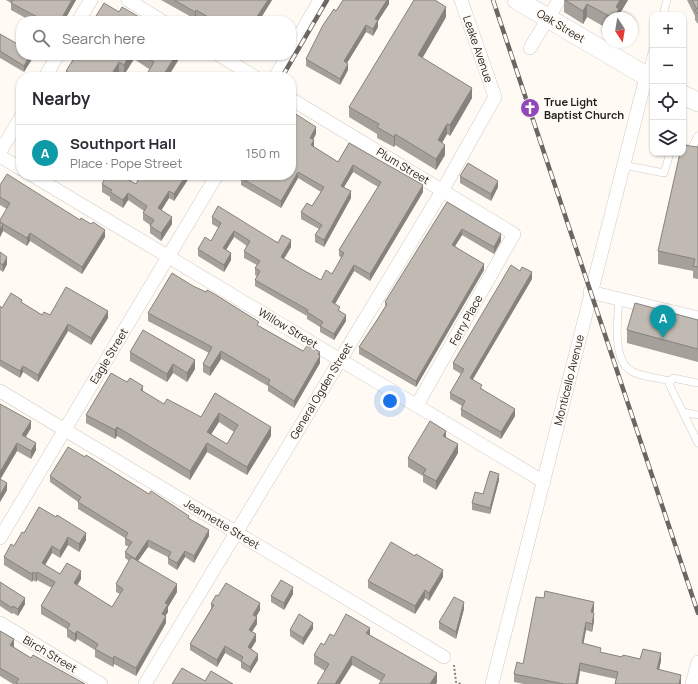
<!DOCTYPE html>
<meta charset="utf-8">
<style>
body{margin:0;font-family:Manrope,sans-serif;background:#f2f2f3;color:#2b2b33}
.controls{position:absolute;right:12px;top:12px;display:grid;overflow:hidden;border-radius:8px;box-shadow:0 1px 3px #0004}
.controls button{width:36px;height:36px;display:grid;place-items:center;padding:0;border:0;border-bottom:1px solid #e1e1e2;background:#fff;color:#2b2b33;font:20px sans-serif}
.compass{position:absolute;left:602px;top:12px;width:36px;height:36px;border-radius:50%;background:#fff;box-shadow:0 1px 3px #0004;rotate:168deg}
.you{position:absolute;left:390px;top:401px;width:14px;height:14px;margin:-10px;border:3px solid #fff;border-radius:50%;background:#1a73e8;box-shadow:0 0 0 6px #1a73e833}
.badge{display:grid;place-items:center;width:26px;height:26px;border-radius:50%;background:#9248ba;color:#fff;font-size:13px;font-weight:700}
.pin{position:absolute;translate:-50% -33px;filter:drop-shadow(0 1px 2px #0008)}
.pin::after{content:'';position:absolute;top:21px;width:14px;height:12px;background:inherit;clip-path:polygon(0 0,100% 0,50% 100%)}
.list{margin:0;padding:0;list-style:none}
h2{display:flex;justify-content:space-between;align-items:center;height:52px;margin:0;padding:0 16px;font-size:17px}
h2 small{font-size:13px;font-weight:400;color:#7c7c81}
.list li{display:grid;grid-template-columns:26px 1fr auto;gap:12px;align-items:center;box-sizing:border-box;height:56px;padding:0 16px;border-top:1px solid #e1e1e2}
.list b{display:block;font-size:15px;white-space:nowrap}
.list p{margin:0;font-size:13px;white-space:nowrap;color:#7c7c81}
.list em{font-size:13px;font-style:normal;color:#7c7c81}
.icon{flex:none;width:22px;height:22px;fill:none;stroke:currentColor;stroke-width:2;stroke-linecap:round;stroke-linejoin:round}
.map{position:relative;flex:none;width:698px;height:684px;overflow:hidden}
.search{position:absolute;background:#fff;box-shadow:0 1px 3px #0004;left:16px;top:16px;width:280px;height:44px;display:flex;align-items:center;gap:10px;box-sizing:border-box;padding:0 14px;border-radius:16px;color:#7c7c81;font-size:15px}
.panel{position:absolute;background:#fff;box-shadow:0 1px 3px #0004;left:16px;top:72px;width:280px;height:108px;border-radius:16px}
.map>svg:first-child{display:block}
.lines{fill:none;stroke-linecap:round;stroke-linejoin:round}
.service-casing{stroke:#d0cac2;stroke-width:8}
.minor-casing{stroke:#d0cac2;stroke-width:14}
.secondary-casing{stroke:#d0cac2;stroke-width:20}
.path{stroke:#85827e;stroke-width:2;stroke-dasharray:2 2;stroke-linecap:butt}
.service{stroke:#fff;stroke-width:7}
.minor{stroke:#fff;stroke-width:13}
.secondary{stroke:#fff;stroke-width:19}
.rail-casing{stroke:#6a6763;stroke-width:4.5}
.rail{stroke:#fffaf4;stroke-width:3;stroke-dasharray:9;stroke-linecap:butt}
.wall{fill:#a5a09a;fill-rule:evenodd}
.shaded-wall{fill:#86827d}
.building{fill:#c0bab3;stroke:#86827d;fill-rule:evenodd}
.labels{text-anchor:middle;stroke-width:3;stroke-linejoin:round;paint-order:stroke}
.street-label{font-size:11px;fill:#211f1c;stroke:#fffaf4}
.poi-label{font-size:11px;font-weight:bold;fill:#211f1c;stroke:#fffaf4;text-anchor:start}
</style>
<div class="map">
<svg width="698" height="684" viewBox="0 0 698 684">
<rect width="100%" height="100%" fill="#fffaf4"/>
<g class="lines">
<!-- service casing -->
<g class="service-casing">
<path id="service" d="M663,15L667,0
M646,74L653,49
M683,148L691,149L698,136
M623,165L664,173L670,153
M619,299C618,318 611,361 633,372C644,377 658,378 670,381
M698,383L673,378L669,384L698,443
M683,412L698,415"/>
</g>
<!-- minor casing -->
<g class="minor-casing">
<path id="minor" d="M128,0L162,21
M78,21L91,0
M530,48L559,0
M291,50L320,0
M219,55L255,77
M45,77L58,55
M275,77L288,55
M291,99L514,234L417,405
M0,152L21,117
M0,156L21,169
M32,175L544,482
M590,292L698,318
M0,391L444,657
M0,538L217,175
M0,623L101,684
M145,684L442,191L495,97L461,0
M492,684L646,77
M692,684L698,662"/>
</g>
<!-- secondary casing -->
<g class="secondary-casing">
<path id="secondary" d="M517,0L653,80
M683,95L698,102"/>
</g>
<!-- path -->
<path class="path" d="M454,665L456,682L461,684"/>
<!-- service -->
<use href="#service" class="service"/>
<!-- minor -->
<use href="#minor" class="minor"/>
<!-- secondary -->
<use href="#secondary" class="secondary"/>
<!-- rail casing -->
<g class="rail-casing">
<path id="rail" d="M493,0L698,613
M282,77L327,0"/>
</g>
<!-- rail -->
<use href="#rail" class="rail"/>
</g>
<!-- wall -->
<path class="wall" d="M6,0H76L64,21H31L11,10V3Z
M161,0H272L259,21H203L196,17L195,19Z
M389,0V4L378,21V27L373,36L366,32L347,63L348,70L340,85L306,66V59L336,11Z
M564,0H628L619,15V18H608V29L587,17L583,24L564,12Z
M687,0H698V24L695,20V16Z
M446,17L422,58L472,98L450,136L447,134L442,143L445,155L436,170L395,145L394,147L377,138V134L349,117V107Z
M0,34L32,55V59L24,72L0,58Z
M76,55H181V56L149,69L134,59L124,75L119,72L116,77H66V71Z
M316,134L313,140L314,147L338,162L349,143L423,192L370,281L354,271L335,304L346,321L334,340L320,332V327L307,319V316L255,286V280L257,276L255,275V268L257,265L244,258V251L247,246L234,237L226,250L231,260L224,272L198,256V249L211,241L219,228L212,224V217L291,247L284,259L321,280L332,274L342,258L339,256V250L378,187L353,172L344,187L351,198L324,247L315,242V235L319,229L301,219V212L312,206L321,192L298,178L281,208L241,185V178Z
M698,147V279L693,278V271L658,264V251Z
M107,175H123L122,176L136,184L191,175L174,201L169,198L161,210L172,224L161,241L150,233V225L143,220V213L144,211L128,200L123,208L110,200V197L102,192V184Z
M460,176L498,187L491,201L460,183Z
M0,185L105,237L82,274L30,241L27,246L3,231L0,237V220L7,209L0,205Z
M447,202L501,241L494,254L462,235L455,246L484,270L416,387L359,354V347L377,320L385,307V302Z
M0,252L7,264L3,272L0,270Z
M532,279L473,379L482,389L515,416L501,439L461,416V409L462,406L450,399V393L461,374L453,369V363Z
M22,303L42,315L108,318L91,345L68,331L38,382L23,372L20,378L0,366V306L2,308Z
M148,313L259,326L303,351L320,355V363L294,408L268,391V386L221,359L210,376L203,372V364L209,353L148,321Z
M698,320V362L627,343V330Z
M130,352L195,369L187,382L173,373L167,382L130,361Z
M143,392L164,404L201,417L215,393L271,436L247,475L207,452L190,480L117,436L115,439L86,423V415ZM219,422L234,432L227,444L211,434Z
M0,404L31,428L26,437L36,450L31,459L17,451L0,479L7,490L0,502Z
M446,438L458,453L436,490L423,482V476L408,467V458Z
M50,476L189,518L209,536L194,563L185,557L177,570L168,564V557L148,547L138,561L177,592L168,607V612L165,616L166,623L136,676L114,664L113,667L95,657V650L77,639L75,642L67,637V629L41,614V606L52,588L37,580L36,582L33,580L32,582L4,565V557L14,546L24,533L39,507L86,540L79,552L68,545L60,558L52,553L45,565L60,574L81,579L77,585L112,607L120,594L116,592V584L129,561L125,558V552L129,547L125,545V538L78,509V502L50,482Z
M499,480L490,514L472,510V503L483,494Z
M443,577L429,601L425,598L415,614L368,588V581Z
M0,582L25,604L18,616L13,613L12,614L0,606Z
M293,594L284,610L271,602V596Z
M218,596L260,610L256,617L257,624L252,632L256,641L251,649L258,660L250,673L241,668V662L225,653L217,667L190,650V644L211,609V604Z
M464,609L456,639L439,629V622Z
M594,610L593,613L594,621L592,632L586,630L583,644L601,653L622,657L661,661L659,670L681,683V684H615L616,679L580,671L578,684H524L514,682V674L523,664Z
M313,629L303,645L290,636V630Z
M0,631L13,647L31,658L85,684H13L0,676Z
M370,635L437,682L436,684H379L381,681L352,665L325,671L314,664V655L324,645L334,636Z"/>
<!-- shaded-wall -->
<path class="shaded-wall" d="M72,0H76L64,21H60Z
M268,0H272L259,21H254Z
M387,0H389V4L378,21V27L373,36V29L375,19Z
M620,0H628L619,15V18H614L616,7Z
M587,4V17L583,24V11Z
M446,7V17L418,66V55Z
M196,10V17L195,19V12Z
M366,25V32L344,68V61Z
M30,55H32V59L24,72V66Z
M130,55H134V59L124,75V65Z
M176,55H181V56L168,77H162Z
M119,62V72L116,77H110Z
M348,64V70L340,85V79Z
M472,88V98L450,136V125Z
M447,124V134L438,150V140Z
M316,127V134L310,145V138Z
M395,134V145L394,147V137Z
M314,140V147L311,145Z
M445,145V155L436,170V159Z
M353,165V172L341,192V186Z
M298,172V178L281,208V201Z
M186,175H191L174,201V194Z
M498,181V187L491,201V194Z
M423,185V192L370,281V274Z
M169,191V198L158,216V208Z
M351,191V198L324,247V240Z
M128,193V200L123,208V200Z
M172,217V224L161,241V233Z
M3,224V231L0,237V230Z
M462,229V235L452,251V245Z
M105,230V237L82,274V267Z
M234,231V237L223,255V248Z
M30,233V241L27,246V238Z
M501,234V241L494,254V247Z
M291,240V247L281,263V257Z
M231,253V260L224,272V265Z
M7,257V264L3,272V265Z
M484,264V270L416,387V381Z
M354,265V271L332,309V302Z
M532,272V279L470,384V378Z
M108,311V318L91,345V338Z
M346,315V321L334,340V334Z
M68,324V331L38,382V375Z
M221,351V359L210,376V368Z
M320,352V357V356V363L294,408V401Z
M195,360V369L187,382V373Z
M173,364V373L167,382V374Z
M23,366V372L20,378V371Z
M143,386V394L141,390Z
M515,409V416L501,439V432Z
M219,413V422L207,441V432Z
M31,421V428L22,442V435Z
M117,427V436L115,439V430Z
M271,427V436L247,475V467Z
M446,431V439L443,436Z
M17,443V451L0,480V472Z
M36,443V450L31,459V451Z
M207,443V452L190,480V471Z
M458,444V453L436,490V481Z
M499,474V480L490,514V508Z
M7,483V490L0,502V495Z
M209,530V536L194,563V556Z
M86,533V540L79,552V544Z
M68,537V545L60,558V551Z
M148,540V547L135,565V559Z
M52,546V553L42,570V563Z
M185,551V557L177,570V563Z
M443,570V577L429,601V593Z
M81,571V579L74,591V583Z
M33,572V580L32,582V574Z
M37,572V580L36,582V574Z
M177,584V592L168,607V612L162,621V614L165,603Z
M293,587V594L284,610V603Z
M425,590V598L415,614V606Z
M25,598V604L18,616V609Z
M464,602V609L456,639V632Z
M594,602V610L591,620V612Z
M260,603V610L253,622V615Z
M594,613V621L592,632V624Z
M166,616V623L136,676V668Z
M257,617V624L249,636V630Z
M586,622V630L582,651V643Z
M313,623V629L303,645V638Z
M370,628V637L366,633Z
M77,631V639L75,642V634Z
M256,634V641L248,654V647Z
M14,639V647L10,653V645Z
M225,646V653L217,667V660Z
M661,653V661L657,677V669Z
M258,654V660L250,673V667Z
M114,656V664L113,667V659Z
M352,656V665L340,684H335Z
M580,663V671L578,684H576Z
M437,673V682L436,684H430Z
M681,675V684H679Z"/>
<!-- building -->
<path class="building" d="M13,0H72L60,21H45L11,3Z
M174,0H268L254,21H215L196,10L195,12Z
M343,0H387L375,19L378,20L373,29L366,25L344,61L348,64L340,79L306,59L323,25L334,9L336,11Z
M414,0H435L446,7L418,55L472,88L450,125L447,124L438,140L445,145L436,159L395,134L394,137L377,127L379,124L349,107Z
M565,0H620L616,7L619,9L614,18H613L587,4L583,11Z
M692,0H698V14L695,10L697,9Z
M104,3L119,12L122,7L146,21H93Z
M0,34L21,46V55H30L24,66L0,51Z
M76,55H130L124,65L119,62L110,77H70L72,74L66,71Z
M143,55H176L162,77H145L154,62Z
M291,111L316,127L310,138L314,140L311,145L338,162L349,143L423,185L370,274L354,265L351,270L332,302L340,307L338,310L346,315L334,334L320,326L323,322L307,312L308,310L255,280L260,271L255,268L260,261L244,251L250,241L234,231L223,248L231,253L224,265L198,249L205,237L211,241L221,223L212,217L218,206L278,243L282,235L291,240L281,257L303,270L321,280L326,270L332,274L344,253L339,250L381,182L353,165L341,186L351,191L324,240L315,235L322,225L301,212L307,203L312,206L324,187L298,172L281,201L241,178L243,175H291Z
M683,145L698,147V267L693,266L695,259L658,251L680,153H683Z
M468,163L498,181L491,194L460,176Z
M7,174L80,220L81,218L91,224L93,222L105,230L82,267L30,233L27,238L0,222V220L10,203L0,197V185Z
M107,175H120L136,184L141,175H186L174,194L169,191L158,208L172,217L161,233L150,226L154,220L143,213L147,206L128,193L123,200L110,192L112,190L102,184Z
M447,202L501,234L494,247L462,229L452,245L484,264L416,381L359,347L377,320L387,304L385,302Z
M0,222L3,224L0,230Z
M0,252L7,257L3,265L0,263Z
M511,265L520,271L522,267L532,272L470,378L482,385L480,388L515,409L501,432L461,409L465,401L450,393L464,369L453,363Z
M172,273L193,286L206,292L207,290L216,295L259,322L257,325L303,351L308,345L320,352L318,354L320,356L294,401L268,384L270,380L221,351L210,368L203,364L212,347L148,313Z
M66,287L108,311L91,338L68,324L38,375L23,366L20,371L0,360V306L2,308L11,293L22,300L21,302L42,315L44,312L50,315Z
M635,303L698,320V349L627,330Z
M143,330L195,360L187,373L173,364L167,374L130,352Z
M111,373L127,382L130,378L143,386L141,390L164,404L167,399L201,417L215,393L271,427L247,467L207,443L190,471L117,427L115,430L86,415ZM219,413L238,425L227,444L207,432Z
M0,404L31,421L22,435L36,443L31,451L17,443L0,472Z
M430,421L446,431L443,436L458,444L436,481L423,474L426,469L408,458Z
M68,447L85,457L86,455L149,494L151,491L189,516L188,518L209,530L194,556L185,551L177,563L168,558L171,552L148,540L135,559L125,552L132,542L125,538L128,533L78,502L81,497L50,476Z
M490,471L499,474L490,508L472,503L475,492L483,494Z
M0,479L7,483L0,495Z
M39,507L56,517L57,515L86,533L79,544L68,537L60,551L52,546L42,563L60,574L67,563L81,571L74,583L112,607L123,589L116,584L131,557L177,584L165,603L168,604L162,614L166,616L136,668L114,656L113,659L95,649L98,644L77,631L75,634L67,629L70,624L41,606L55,582L37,572L36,574L33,572L32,574L4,557L11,544L14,546L22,532L24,533Z
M391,542L415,556L416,554L443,570L429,593L425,590L415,606L368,581Z
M281,580L293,587L284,603L271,596Z
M0,582L25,598L18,609L13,606L12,608L0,600Z
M226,583L260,603L253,615L257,617L249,630L256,634L248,647L258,654L250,667L241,661L243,657L225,646L217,660L190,644L214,605L211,604L216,595L218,596Z
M545,591L594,602L591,612L594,613L592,624L586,622L582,643L601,648L600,652L622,657L623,655L640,659L643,649L661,653L657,669L681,675L679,684H615L618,672L580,663L576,684H564L514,674L517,662L523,664L536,597L544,598Z
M454,597L464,602L456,632L439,622Z
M299,614L313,623L303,638L290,630Z
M346,614L370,628L366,633L437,673L430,684H379L385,675L352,656L335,684H317L329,664L314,655L321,643L324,645L330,634L334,636Z
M0,631L14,639L10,645L31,658L33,655L85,684H18L16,683L19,679L0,668Z
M182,668L205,681L211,671L233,684H172Z"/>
<!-- icons -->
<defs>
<g id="church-disc" transform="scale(1)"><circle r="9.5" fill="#9248ba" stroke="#fffaf4"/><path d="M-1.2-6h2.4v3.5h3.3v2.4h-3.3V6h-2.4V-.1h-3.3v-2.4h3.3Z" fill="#fff"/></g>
</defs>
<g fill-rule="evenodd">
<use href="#church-disc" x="530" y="108"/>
</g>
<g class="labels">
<!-- street labels -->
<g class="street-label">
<text transform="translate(561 26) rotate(31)" y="4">Oak Street</text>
<text transform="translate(478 49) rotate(71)" y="4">Leake Avenue</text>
<text transform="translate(403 166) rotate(31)" y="4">Plum Street</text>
<text transform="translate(466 320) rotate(-61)" y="4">Ferry Place</text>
<text transform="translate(288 328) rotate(31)" y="4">Willow Street</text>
<text transform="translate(109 356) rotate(-59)" y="4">Eagle Street</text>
<text transform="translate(569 380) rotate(-76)" y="4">Monticello Avenue</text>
<text transform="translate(321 391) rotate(-59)" y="4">General Ogden Street</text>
<text transform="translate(222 524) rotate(31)" y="4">Jeannette Street</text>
<text transform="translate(50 654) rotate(31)" y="4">Birch Street</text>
</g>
<!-- poi labels -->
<g class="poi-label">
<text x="544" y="106">True Light<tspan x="544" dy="13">Baptist Church</tspan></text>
</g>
</g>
</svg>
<div class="controls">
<button>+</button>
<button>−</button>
<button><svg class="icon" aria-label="locate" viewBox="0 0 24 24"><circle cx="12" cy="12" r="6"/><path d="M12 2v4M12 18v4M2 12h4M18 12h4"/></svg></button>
<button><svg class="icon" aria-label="layers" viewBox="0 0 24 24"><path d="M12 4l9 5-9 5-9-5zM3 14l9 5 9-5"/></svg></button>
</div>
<svg class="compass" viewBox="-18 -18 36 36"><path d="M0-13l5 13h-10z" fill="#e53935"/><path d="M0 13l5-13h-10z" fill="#7c7c81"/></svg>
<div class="you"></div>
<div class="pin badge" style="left:663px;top:338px;background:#0f9aa8">A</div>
<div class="search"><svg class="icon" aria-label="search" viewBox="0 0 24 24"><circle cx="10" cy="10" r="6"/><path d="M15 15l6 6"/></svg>Search here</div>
<section class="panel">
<h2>Nearby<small></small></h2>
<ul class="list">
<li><span class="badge" style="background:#0f9aa8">A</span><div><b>Southport Hall</b><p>Place · Pope Street</p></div><em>150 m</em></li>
</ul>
</section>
</div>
